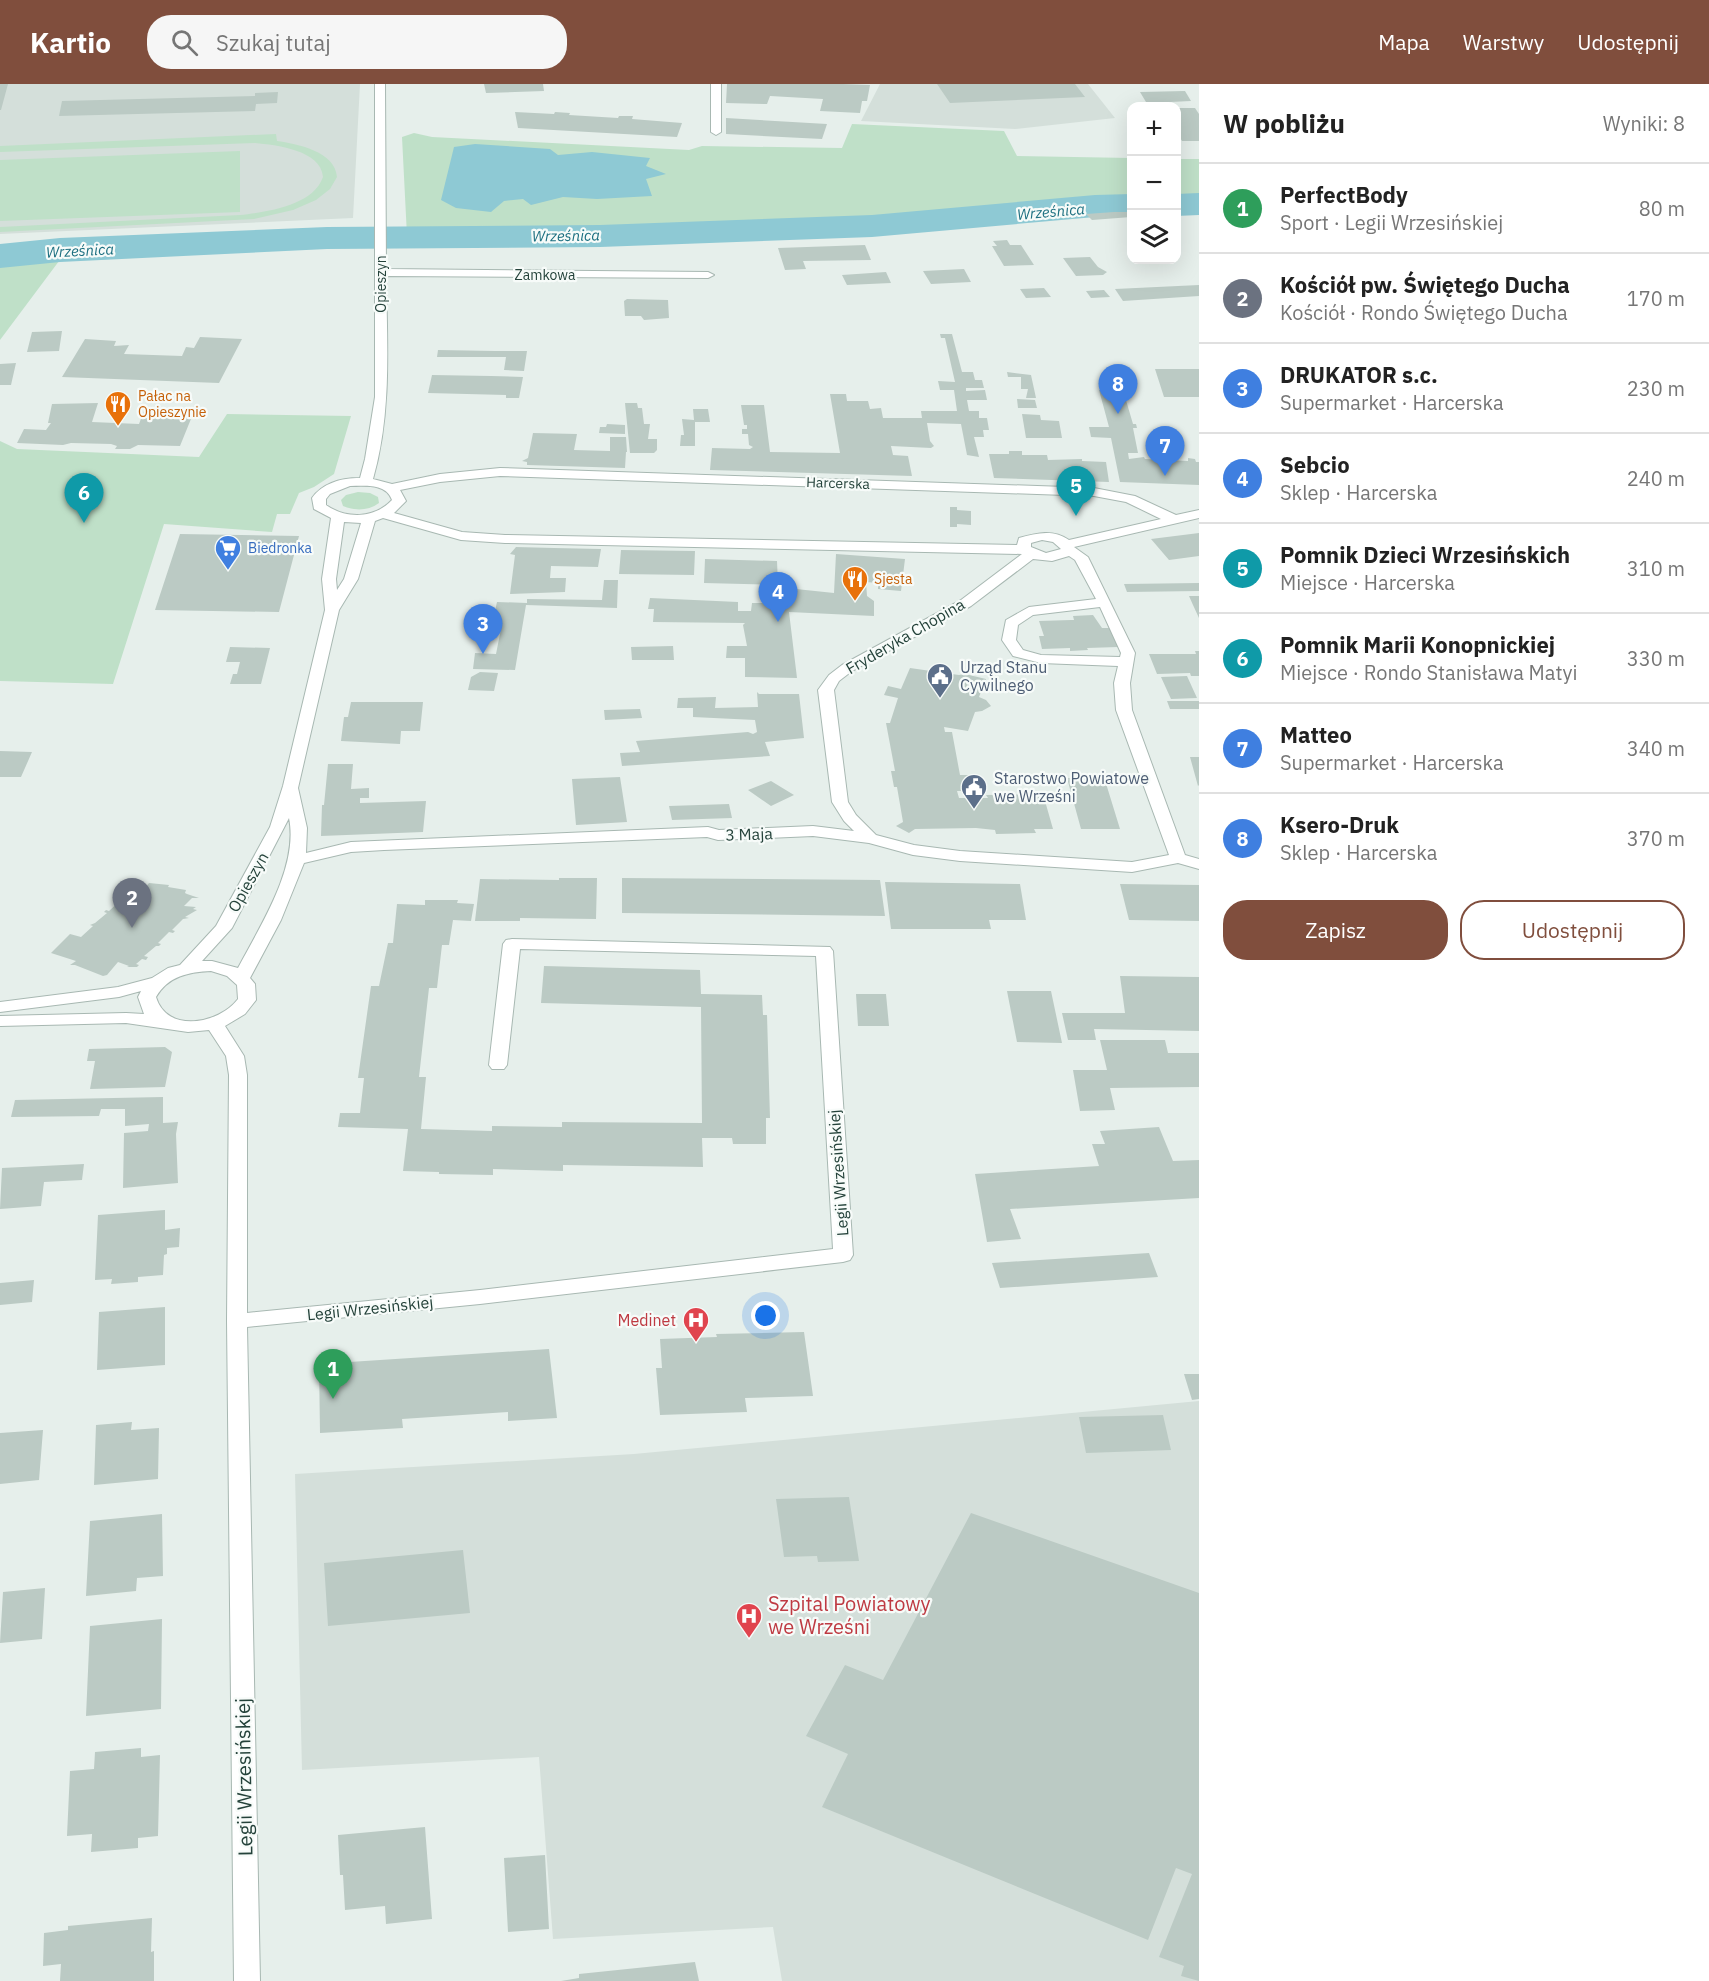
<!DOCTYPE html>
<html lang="pl">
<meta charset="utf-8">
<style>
body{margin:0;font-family:"IBM Plex Sans",sans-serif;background:#f6f6f6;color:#222}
.controls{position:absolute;right:18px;top:18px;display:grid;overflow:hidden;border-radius:12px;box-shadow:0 6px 24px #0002}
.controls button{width:54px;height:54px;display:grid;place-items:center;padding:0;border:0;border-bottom:2px solid #e0e0e0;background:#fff;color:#222;font:30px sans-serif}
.you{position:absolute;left:766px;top:1232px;width:21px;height:21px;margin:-15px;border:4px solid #fff;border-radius:50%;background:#1a73e8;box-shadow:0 0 0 9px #1a73e833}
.badge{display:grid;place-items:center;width:39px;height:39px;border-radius:50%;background:#804e3d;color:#fff;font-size:20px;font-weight:700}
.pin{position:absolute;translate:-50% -50px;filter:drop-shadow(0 2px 3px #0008)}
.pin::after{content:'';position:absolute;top:32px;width:21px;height:18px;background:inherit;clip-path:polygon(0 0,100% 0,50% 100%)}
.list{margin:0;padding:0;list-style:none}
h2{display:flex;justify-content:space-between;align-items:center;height:78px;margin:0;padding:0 24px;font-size:26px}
h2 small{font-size:20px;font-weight:400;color:#767676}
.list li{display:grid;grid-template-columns:39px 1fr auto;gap:18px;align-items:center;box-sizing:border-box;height:90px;padding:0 24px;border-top:2px solid #e0e0e0}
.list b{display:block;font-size:22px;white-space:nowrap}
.list p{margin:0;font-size:20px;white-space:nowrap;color:#767676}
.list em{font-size:20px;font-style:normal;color:#767676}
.actions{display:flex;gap:12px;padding:18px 24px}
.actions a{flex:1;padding:14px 0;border:2px solid #804e3d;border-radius:24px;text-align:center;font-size:21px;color:#804e3d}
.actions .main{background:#804e3d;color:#fff}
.icon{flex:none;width:33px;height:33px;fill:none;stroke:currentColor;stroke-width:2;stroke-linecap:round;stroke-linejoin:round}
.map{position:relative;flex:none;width:1199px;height:1897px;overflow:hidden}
header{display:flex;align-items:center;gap:36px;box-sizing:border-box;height:84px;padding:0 30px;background:#804e3d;color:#fff}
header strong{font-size:28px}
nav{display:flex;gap:33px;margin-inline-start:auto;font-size:21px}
.search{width:420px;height:54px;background:#f6f6f6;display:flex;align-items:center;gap:15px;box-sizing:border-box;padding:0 21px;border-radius:24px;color:#767676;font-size:22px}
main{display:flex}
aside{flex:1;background:#fff}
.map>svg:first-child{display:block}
.built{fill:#d4dfda}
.green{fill:#bfe0c8}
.water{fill:#8ec9d4}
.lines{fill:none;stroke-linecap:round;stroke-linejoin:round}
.river{fill:#8ec9d4;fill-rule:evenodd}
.building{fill:#bbcac4}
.minor-casing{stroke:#a8b8b2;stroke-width:2}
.minor{fill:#fff;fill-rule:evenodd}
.labels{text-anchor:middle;stroke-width:4.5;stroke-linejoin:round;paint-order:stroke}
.far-street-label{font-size:14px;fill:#24423a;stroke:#f7fbf9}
.far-food-label{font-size:14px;fill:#c56008;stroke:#f7fbf9;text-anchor:start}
.far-shop-label{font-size:14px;fill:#366cbe;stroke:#f7fbf9;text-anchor:start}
.far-water-label{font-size:15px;font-style:italic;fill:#1c6f80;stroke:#f7fbf9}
.street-label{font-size:16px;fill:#24423a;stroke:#f7fbf9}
.service-label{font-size:16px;fill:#4e5e75;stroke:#f7fbf9;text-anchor:start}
.health-label{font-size:16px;fill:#be3a42;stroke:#f7fbf9;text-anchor:end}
.near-health-label{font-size:20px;fill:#be3a42;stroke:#f7fbf9;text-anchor:start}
.near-street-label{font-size:20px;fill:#24423a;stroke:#f7fbf9}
</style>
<header>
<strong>Kartio</strong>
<div class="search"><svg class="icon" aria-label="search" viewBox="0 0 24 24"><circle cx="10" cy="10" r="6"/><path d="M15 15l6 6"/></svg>Szukaj tutaj</div>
<nav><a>Mapa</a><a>Warstwy</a><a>Udostępnij</a></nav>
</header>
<main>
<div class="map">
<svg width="1199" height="1897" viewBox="0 0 1199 1897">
<rect width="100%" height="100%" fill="#e6efeb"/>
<!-- built -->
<path class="built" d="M0,0H360L353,134L0,150Z
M880,0H1088L1115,34L1015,45L861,37Z
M1199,1317V1897H782L773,1843L553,1855L539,1673L302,1686L295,1390L634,1370Z"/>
<!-- green -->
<path class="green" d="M852,40L1004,47L1017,72L1131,74V118L1093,119L871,138L407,152L402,53L414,49L432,53L689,66L702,62L842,64Z
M276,50L277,57C297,60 335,67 337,93L330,105L316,116L293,126L254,135L0,148V143L240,131C266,128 313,122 323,93C321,66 276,61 255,59L0,68V62Z
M240,67V128L0,137V76Z
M1176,75H1199V117H1177Z
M74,157L0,256V163Z
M227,330L351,332L334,390L314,403L299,409L290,430H277L272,448L164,440L113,600L0,597V357L17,365L199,373Z
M358,408L370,409L378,413L379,419C368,427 355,427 343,422L341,416L346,411Z"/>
<!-- water -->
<path class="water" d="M475,60L550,65L558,71L592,68L650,74L646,82L666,90L646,95L652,112L597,115L563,113L531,121L523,115L504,117L491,128L456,124L441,116L454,63Z"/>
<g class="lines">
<!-- river -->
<path class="river" d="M1199,109V131L1176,132V110Z
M1132,110V132L1095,133L872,153L600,163L327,165L60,178L0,184V160L60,154L327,143L600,141L872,131L1095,111Z"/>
</g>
<!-- building -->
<path class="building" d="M0,0H8L1,26H0Z
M484,0H543L544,7L486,9Z
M727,0H843L870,1L867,17H862L860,29L820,27L823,15L770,12L767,20L726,19Z
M937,0H1075L1085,13L950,19Z
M1185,7L1191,17L1170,18L1172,22H1162L1159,18H1146L1140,8Z
M278,8L277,19L256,20L255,27L59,32L62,17L255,12V9Z
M1176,24H1195L1199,30V57H1182L1176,47Z
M515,28L554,30L555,28L570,29L569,31L618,34L619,32H633L632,35L682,39L677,53L518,44Z
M726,34L827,40L822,55L726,50Z
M1114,128H1131V133L1092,136L1086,130Z
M1007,156L1010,161H1021L1034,181L1004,182L992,162H997L993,157Z
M865,161L871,176L803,177L806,185L785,186L778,164Z
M1090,173L1098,183L1107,188L1103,191L1076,192L1063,174Z
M964,185L971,198L931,200L923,187Z
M886,188L891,199L847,201L842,191Z
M1199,201V212L1123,217L1115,205Z
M1044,204L1051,213L1026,214L1020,205Z
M1104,206L1110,213L1091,214L1086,207Z
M627,215L668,216L669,234L644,236L641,232H625L624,217Z
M62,247L59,267L27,268L32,248Z
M940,250H952L962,288H973L975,296H982L984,304H966V307L985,306L987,316H967L969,327H979V334H987L989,346H983L984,353H974L979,373L967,371L961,340L927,339L930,357L934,362L931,364L891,362L893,371L908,372L912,392L710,386L712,364L750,365L753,363L749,361L748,350H742V345H747V341H744L741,321H764L770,368L840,369L830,310H846L847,317H868L870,325L881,324L883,334H922L921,327H957L954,306H940L938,297L955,298L945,254H941Z
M200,253L242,255L219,299L62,293L85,255L116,257L114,262L129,261L124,270L182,272L186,263L194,264Z
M438,266L495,267H527L524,287L504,286L506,273H437Z
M16,279L11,301H0V280Z
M1155,285H1199V313H1164Z
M1007,288L1031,291L1036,314H1026L1028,305H1021V293H1008Z
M432,291L491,292L523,293L519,314H506V311L428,309Z
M1099,306H1123L1133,340H1136L1137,344H1133L1138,369H1128L1129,375L1144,373L1145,375L1188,377V374L1195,375L1196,378H1199V401L1120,398L1111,354L1091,353L1089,343H1109Z
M1017,315L1035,316L1037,324H1018Z
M98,319L92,338L139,340L145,324L195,325L180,362L138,361L130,365H115L117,362L111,360L71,359L63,361L17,359L24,345L46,346L51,339H48L52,320Z
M625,319H637L638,324H642L644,340H650L648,355H657V366L654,369H630Z
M693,325H708L710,338H695V362H680L681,351H684L682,335L694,336Z
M1022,330L1040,331L1041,336L1059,337L1062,354H1026Z
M607,340L625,341V350L599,349L600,343H606Z
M533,349L577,350L574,366L610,367V353H626L627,368H626L625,384L527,381V378L522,377L528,374Z
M1009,367H1022V371H1047L1048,376L1082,375V377L1106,378L1109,398L994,394L989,370H1009Z
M950,423H957V426L971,427V441L957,440V443H950Z
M1199,449V472L1169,476L1151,455Z
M180,450L299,452L279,528L155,526Z
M516,463L554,464L601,465L598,483L551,482L550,494H566L565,508L510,510L515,471L510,470Z
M621,466L695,467L694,491L619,490Z
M836,470L905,475L901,507L878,505V499L866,498L867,512L874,517V532L789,528L797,594L745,593V574H726L727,562H747L743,541L745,539L653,538L654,525H648L650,514L738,518V527H751L752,519H765V506L795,507L796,505L834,509Z
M705,475L777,477L778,501L704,499Z
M604,496H618L617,524L526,521L515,586L473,585L475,569L496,570L501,545H491L497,518L527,519V515L602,516Z
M1199,499V507L1127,508L1124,500Z
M1189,512H1199V534L1193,521Z
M1093,531L1102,544H1110L1118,563L1087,564L1088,566L1070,567V564L1042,565L1039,552H1044L1039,537L1071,536H1074L1073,532Z
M673,562L674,576H632L631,563Z
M230,563L270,564L261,600H230L233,590H237L240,578H226Z
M1195,567H1199V592H1191L1190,589L1157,590L1149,570H1196Z
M910,584L959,591L965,590L986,595L979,613L986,616L991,622L982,627L975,628L968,647L944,643L945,648H952L960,691H978L982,707H957L959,714H988L986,711L1043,710L1053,745H1034L1036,749L996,750L995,746L976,744L915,745L909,749L896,742L903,738L897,703H894L891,687H895L886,639H890L898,614L884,611L888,602L901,605Z
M480,588L498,589L494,607L468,606L471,593Z
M1187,592L1197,614L1171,615L1161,593Z
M757,608L759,610H799L804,654L765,658L770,672L622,682L620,669L640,668L636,657L748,648L753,650L757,648L755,636L693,633V624H677L678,614L716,613L715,624L758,623Z
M1167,617H1199V625H1170Z
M351,618H423L420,647H401L400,660L341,657L344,633H348Z
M640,625L642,634L605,636L604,626Z
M0,667L32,668L21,693H0Z
M1190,673H1199V701L1198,702Z
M328,680H353L351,705L369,704V714H360V719L426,717L423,748L321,752L322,721H324Z
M620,693L627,738L576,741L572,695Z
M1104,693L1120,745H1081L1067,694Z
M771,697L794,711L771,722L748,706Z
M729,720L732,734L672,736L669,722Z
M559,794H597L596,835L520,834V837H475L480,795L559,796Z
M622,794L880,796L885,832L622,829Z
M885,798L1020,800L1026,836H989L991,845H891Z
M149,799L169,801L168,803L186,806L185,809L187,810L199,814H192L184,822L196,823L193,825L197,826L185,833L189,834L183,835L172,846L175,847L173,849L169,848L158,859L161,860L159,862H156L144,872L148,873L146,876L142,875L136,880L139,881L137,883H127L129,882L118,878L107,891L103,892L75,881H70L76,877L51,869L70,850L81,853L93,842L90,841L95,839L107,829L104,828L106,826L109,827L121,816L118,815L120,813L123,814L128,809L126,808L127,806L133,804L141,809Z
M1120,800L1199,801V837L1129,836Z
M425,816H458L457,819L474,820L471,837L453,836L449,861H442L437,904H429L419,993H426L421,1045L492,1047V1042L562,1043V1038L702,1039L701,923L541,919L544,882L700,886L701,910L762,911L763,931H767L770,1034H766V1060H733L732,1054H702L703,1083L563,1081V1087L493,1085V1091L439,1090V1088L403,1087L408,1045L338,1043L340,1029H360L364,994H358L371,902H379L388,859H393L397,820L425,821Z
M1120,892L1199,893V947L1094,945L1096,956H1068L1062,929H1125Z
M1007,907H1051L1062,959L1017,958Z
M856,910H886L889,942H858Z
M1100,956H1165L1168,969H1199V1003L1110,1004L1115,1026L1080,1027L1073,986H1107Z
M165,963L172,968L165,1003L90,1005L95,977H87L89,965Z
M163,1013V1039L178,1038L176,1050L178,1099L123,1104L124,1049L148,1047L149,1040L125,1042V1025H101L99,1032L11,1033L15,1016Z
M1159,1043L1173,1077L1199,1076V1114L1010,1125L1021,1155L987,1158L975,1090L1099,1082L1092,1060H1105L1100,1047Z
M84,1080L82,1096L44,1098L41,1122L0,1125L2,1084Z
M165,1126V1146L180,1144L179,1163L167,1164V1170L164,1171L163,1191L138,1193V1198L111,1200L112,1195L95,1196L98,1131Z
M1149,1169L1158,1193L1000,1204L992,1179Z
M34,1196L32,1218L0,1221V1199Z
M165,1223V1281L97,1286L99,1228Z
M804,1248L813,1312L745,1314L747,1328L660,1331L656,1284H662L660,1255L717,1253L716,1250Z
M549,1265L557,1334L508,1337V1328L402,1335L403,1344L320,1349L319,1280Z
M1184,1290H1199V1315L1192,1316Z
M1163,1331L1171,1366L1086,1369L1079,1333Z
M132,1338L131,1346L159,1344L158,1395L94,1401L96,1341Z
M43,1346L39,1396L0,1400V1349Z
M849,1413L859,1477L818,1478L817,1472L784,1473L776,1415Z
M971,1429L1199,1509V1897L1181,1892L1184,1882L1159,1873L1192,1790L1176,1784L1148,1856L822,1723L848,1670L806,1652L845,1581L883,1596Z
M162,1430L163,1492L137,1494L136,1507L86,1512L90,1437Z
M463,1466L470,1529L328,1542L324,1479Z
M45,1504L42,1555L0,1559L3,1508Z
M162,1535L161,1625L86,1632L90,1542Z
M141,1664V1673L160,1671L158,1752L138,1754V1764L91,1768L92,1750L67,1752L70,1687L94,1685L95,1668Z
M425,1743L432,1835L386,1840L385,1822L345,1826L343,1791H340L338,1751Z
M545,1771L549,1845L508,1848L504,1774Z
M152,1834L151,1868L154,1867V1897H60L61,1880L43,1882L44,1849L68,1846V1842Z
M695,1878L699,1897H561L579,1894V1890Z"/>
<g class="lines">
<!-- minor casing -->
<g class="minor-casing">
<path id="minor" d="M375,0H385L386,185L708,188L714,191L708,194L386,192C387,259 392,329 373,395L392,400L440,390L500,384L1094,404L1135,412L1176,431L1199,426V434L1074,463L1088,473L1135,569L1130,599L1132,626L1185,771L1199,775V785L1178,779L1132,788L960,777L913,771L869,759L813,752L718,756L707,753L384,766L351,768L304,779L281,836L250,894L255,900L256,916L245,930L225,942L244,972L247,991V1229L480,1206L833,1165L816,872L520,865L507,981L504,985H492L489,981L503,860L506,856L512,855L830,863L833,867L853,1171L850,1176L843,1178L480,1220L247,1243L260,1897H234L227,1237L229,991L226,972L209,946L188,948L126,939L0,942V932L126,929L144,930L138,913L141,907L119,913L0,928V918L118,903L152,894L168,884L180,881L216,842L270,743L283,702L325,526L322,495L331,434L314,425L312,414C323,399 341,394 360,394L365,375L375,313ZM500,392L1094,412L1126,418L1161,435L1069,456C1053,445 1037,449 1019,454L1017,461L505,451L462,448L394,429L406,417L400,406L440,398ZM350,402C365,402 386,399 392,416C374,435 346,435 326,421V415L330,410ZM383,434L461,456L505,459L1022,470L961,516L842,581L829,591L818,606L832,718L844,737L854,747L813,742L719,746L708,743L351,758L306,769L307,744L298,704L339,526L358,495L375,437ZM344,438L361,439L344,495L337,506L336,495ZM1042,456L1053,458L1061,465L1046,469L1031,463V459ZM1069,472L1075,476L1096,515L1029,523L1006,536L1002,556L1013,572L1041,579L1118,582L1114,599L1116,626L1169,771L1132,778L960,767L914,761L876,751L856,731L848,718L834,606L839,597L852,587L971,522L1033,475L1052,477ZM1100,523L1121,569L1120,573L1041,571L1023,566L1016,556L1018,541L1033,531ZM289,734C299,783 260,842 238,884L212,877H202L232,844ZM211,887L227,892L237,901L238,915C219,940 167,950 156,913C168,892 189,888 211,887Z
M711,0H721V48L716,51L711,48Z"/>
</g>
<!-- minor -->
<use href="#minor" class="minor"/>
</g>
<!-- icons -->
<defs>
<g id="restaurant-pin" transform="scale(1.35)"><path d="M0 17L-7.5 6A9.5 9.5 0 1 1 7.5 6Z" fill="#e8710a" stroke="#f7fbf9"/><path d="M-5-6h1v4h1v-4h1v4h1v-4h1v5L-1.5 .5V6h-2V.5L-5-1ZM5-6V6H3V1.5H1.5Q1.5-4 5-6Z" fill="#fff"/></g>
<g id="supermarket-pin" transform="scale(1.35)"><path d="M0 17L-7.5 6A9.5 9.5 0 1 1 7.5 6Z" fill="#3f7fe0" stroke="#f7fbf9"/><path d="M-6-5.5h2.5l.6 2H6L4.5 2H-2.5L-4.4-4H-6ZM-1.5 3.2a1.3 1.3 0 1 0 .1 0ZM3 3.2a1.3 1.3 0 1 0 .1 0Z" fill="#fff"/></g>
<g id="civic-pin" transform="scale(1.35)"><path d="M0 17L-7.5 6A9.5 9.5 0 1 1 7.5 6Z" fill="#5c6f8a" stroke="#f7fbf9"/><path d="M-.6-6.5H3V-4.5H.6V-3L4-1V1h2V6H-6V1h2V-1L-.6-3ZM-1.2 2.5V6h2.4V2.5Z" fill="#fff"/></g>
<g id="hospital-pin" transform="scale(1.35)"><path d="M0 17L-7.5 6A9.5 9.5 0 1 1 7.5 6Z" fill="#e0444e" stroke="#f7fbf9"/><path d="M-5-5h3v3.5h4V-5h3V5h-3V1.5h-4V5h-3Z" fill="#fff"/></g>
</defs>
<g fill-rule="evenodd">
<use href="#restaurant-pin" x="118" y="320"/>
<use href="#supermarket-pin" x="228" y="464"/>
<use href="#restaurant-pin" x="855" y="495"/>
<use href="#civic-pin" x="940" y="592"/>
<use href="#civic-pin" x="974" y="703"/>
<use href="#hospital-pin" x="696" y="1236"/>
<use href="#hospital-pin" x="749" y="1532"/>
</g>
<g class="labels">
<!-- far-street labels -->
<g class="far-street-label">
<text x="545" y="196">Zamkowa</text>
<text transform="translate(381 200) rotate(-90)" y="5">Opieszyn</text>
<text transform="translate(838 399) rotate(2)" y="5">Harcerska</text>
</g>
<!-- far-food labels -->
<g class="far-food-label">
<text x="138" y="317">Pałac na<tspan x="138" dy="16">Opieszynie</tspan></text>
<text x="874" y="500">Sjesta</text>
</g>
<!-- far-shop labels -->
<g class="far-shop-label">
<text x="248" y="469">Biedronka</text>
</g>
<!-- far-water labels -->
<g class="far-water-label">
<text transform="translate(1051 128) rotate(-5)" y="5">Wrześnica</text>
<text transform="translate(566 152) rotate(-1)" y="5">Wrześnica</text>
<text transform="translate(80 167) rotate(-3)" y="5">Wrześnica</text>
</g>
<!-- street labels -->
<g class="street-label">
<text transform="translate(905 552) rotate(-30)" y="6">Fryderyka Chopina</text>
<text transform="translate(749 750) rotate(-2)" y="6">3 Maja</text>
<text transform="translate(248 798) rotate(-61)" y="6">Opieszyn</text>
<text transform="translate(838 1089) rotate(-94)" y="6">Legii Wrzesińskiej</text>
<text transform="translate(370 1224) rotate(-6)" y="6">Legii Wrzesińskiej</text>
</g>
<!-- service labels -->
<g class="service-label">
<text x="960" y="589">Urząd Stanu<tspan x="960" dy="18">Cywilnego</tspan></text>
<text x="994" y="700">Starostwo Powiatowe<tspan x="994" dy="18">we Wrześni</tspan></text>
</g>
<!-- health labels -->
<g class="health-label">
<text x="676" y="1242">Medinet</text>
</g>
<!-- near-health labels -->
<g class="near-health-label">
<text x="768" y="1527">Szpital Powiatowy<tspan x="768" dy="23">we Wrześni</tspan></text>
</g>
<!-- near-street labels -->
<g class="near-street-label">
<text transform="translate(244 1693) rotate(-91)" y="7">Legii Wrzesińskiej</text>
</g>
</g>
</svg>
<div class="controls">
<button>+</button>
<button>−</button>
<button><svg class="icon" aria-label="layers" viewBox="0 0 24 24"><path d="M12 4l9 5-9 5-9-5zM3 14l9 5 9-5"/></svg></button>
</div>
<div class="you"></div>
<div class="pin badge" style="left:333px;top:1315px;background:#2e9e5b">1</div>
<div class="pin badge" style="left:132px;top:844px;background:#6b7280">2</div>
<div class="pin badge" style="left:483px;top:570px;background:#3f7fe0">3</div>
<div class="pin badge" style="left:778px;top:538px;background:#3f7fe0">4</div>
<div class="pin badge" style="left:1076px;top:432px;background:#0f9aa8">5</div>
<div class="pin badge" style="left:84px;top:439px;background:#0f9aa8">6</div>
<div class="pin badge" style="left:1165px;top:392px;background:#3f7fe0">7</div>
<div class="pin badge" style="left:1118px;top:330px;background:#3f7fe0">8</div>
</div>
<aside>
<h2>W pobliżu<small>Wyniki: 8</small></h2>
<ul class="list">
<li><span class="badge" style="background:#2e9e5b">1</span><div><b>PerfectBody</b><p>Sport · Legii Wrzesińskiej</p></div><em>80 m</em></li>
<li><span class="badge" style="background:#6b7280">2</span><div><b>Kościół pw. Świętego Ducha</b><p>Kościół · Rondo Świętego Ducha</p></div><em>170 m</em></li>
<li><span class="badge" style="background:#3f7fe0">3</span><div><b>DRUKATOR s.c.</b><p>Supermarket · Harcerska</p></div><em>230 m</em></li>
<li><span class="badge" style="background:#3f7fe0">4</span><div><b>Sebcio</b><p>Sklep · Harcerska</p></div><em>240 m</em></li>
<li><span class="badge" style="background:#0f9aa8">5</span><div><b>Pomnik Dzieci Wrzesińskich</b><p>Miejsce · Harcerska</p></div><em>310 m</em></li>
<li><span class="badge" style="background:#0f9aa8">6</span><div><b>Pomnik Marii Konopnickiej</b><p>Miejsce · Rondo Stanisława Matyi</p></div><em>330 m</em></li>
<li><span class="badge" style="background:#3f7fe0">7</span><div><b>Matteo</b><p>Supermarket · Harcerska</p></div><em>340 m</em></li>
<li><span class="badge" style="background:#3f7fe0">8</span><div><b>Ksero-Druk</b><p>Sklep · Harcerska</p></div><em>370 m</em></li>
</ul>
<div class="actions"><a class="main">Zapisz</a><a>Udostępnij</a></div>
</aside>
</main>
